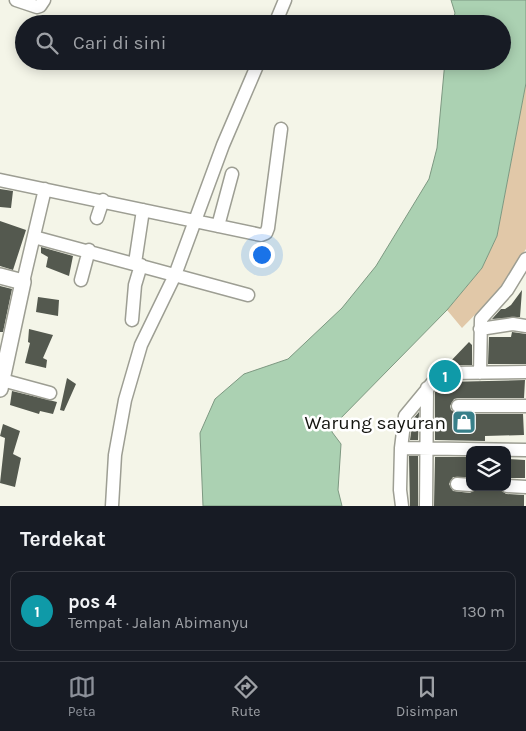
<!DOCTYPE html>
<html lang="id">
<meta charset="utf-8">
<style>
body{margin:0;font-family:Karla,sans-serif;background:#20242c;color:#f1f3f6}
.controls{position:absolute;right:15px;bottom:15px;display:grid;overflow:hidden;border-radius:10px;box-shadow:0 2px 12px #0003}
.controls button{width:45px;height:45px;display:grid;place-items:center;padding:0;border:0;border-bottom:1px solid #363941;background:#171b24;color:#f1f3f6;font:25px sans-serif}
.you{position:absolute;left:261px;top:254px;width:18px;height:18px;margin:-12px;border:4px solid #fff;border-radius:50%;background:#1a73e8;box-shadow:0 0 0 8px #1a73e833}
.badge{display:grid;place-items:center;width:32px;height:32px;border-radius:50%;background:#8c9099;color:#fff;font-size:16px;font-weight:700}
.pin{position:absolute;translate:-50% -50%;border:2px solid #fff;box-shadow:0 1px 5px #0006}
.list{margin:0;padding:0;list-style:none}
h2{display:flex;justify-content:space-between;align-items:center;height:65px;margin:0;padding:0 20px;font-size:21px}
h2 small{font-size:16px;font-weight:400;color:#9ea1a6}
.list li{display:grid;grid-template-columns:32px 1fr auto;gap:15px;align-items:center;box-sizing:border-box;height:80px;margin:0 10px 10px;padding:0 10px;border:1px solid #363941;border-radius:10px}
.list b{display:block;font-size:19px;white-space:nowrap}
.list p{margin:0;font-size:16px;white-space:nowrap;color:#9ea1a6}
.list em{font-size:16px;font-style:normal;color:#9ea1a6}
.icon{flex:none;width:28px;height:28px;fill:none;stroke:currentColor;stroke-width:2;stroke-linecap:round;stroke-linejoin:round}
.map{position:relative;flex:none;width:526px;height:506px;overflow:hidden}
.search{position:absolute;background:#171b24;box-shadow:0 2px 12px #0003;left:15px;right:15px;top:15px;height:55px;display:flex;align-items:center;gap:12px;box-sizing:border-box;padding:0 18px;border-radius:28px;color:#9ea1a6;font-size:19px}
.sheet{height:155px;background:#171b24}
nav{display:flex;justify-content:space-around;align-items:center;box-sizing:border-box;height:70px;border-top:1px solid #363941;background:#171b24;font-size:14px;color:#9ea1a6}
nav a{display:grid;justify-items:center;gap:2px}
nav .on{color:#8c9099}
.map>svg:first-child{display:block}
.green{fill:#e1c8a8}
.water{fill:#abd1b2;stroke:#7d9881}
.building{fill:#54594f}
.lines{fill:none;stroke-linecap:round;stroke-linejoin:round}
.minor-casing{stroke:#9d9e93;stroke-width:15}
.tertiary-casing{stroke:#9d9e93;stroke-width:18}
.minor{stroke:#fff;stroke-width:12}
.tertiary{stroke:#fff;stroke-width:15}
.labels{text-anchor:middle;stroke-width:5;stroke-linejoin:round;paint-order:stroke}
.poi-label{font-size:19px;fill:#13140f;stroke:#fff;text-anchor:end}
</style>
<div class="map">
<svg width="526" height="506" viewBox="0 0 526 506">
<rect width="100%" height="100%" fill="#f4f5e8"/>
<!-- green -->
<path class="green" d="M526,83V249L500,289L462,328L447,310L482,268L497,236Z"/>
<!-- water -->
<path class="water" d="M451,0H526V83L497,236L482,268L447,310L335,424L332,432L341,444L338,490L342,506H203L200,433L215,399L244,374L288,359L342,308L376,266L429,179L437,148L445,61H502V24H452L455,13Z"/>
<!-- building -->
<path class="building" d="M0,189L13,191L11,208L0,207Z
M0,221L26,230L13,270L0,266Z
M41,247L73,256L69,276L46,267L48,257L41,253Z
M0,286L12,289L3,332H0Z
M522,290L520,317L492,319L501,309H505L511,305Z
M38,297L59,300L58,316L36,312Z
M29,329L53,335L43,358L47,360L46,368L25,363L30,343L28,342Z
M512,332L526,334V364H488L489,337H511Z
M469,342L472,345V365H447Z
M67,378L76,384L64,411L60,410Z
M525,380L524,398H458L454,399L450,406L451,410L458,414H523L524,435L485,436V441L435,440V392L445,382Z
M12,391L57,402L53,414L40,411L39,414L10,405Z
M419,412L418,440H410L413,419Z
M3,424L20,431L13,454L21,458L15,487L0,483L5,438L0,436Z
M409,456H418V506H410Z
M435,457H470V477H453L449,484L453,491L470,493L478,487L499,488L506,494L524,495V506H434Z
M507,459L525,460V478H507Z"/>
<g class="lines">
<!-- minor casing -->
<g class="minor-casing">
<path id="minor" d="M16,0L37,7L40,6L44,0
M275,24L285,0
M0,180L261,235L266,233L268,228L281,129
M97,218L103,200
M218,226L232,174
M34,237L248,295
M135,263L143,210
M81,280L89,250
M23,282L45,189
M132,320L135,285L141,265
M480,329L513,324L526,326
M480,373L481,319L507,290L526,259
M2,380L50,393
M458,406H526
M401,448L526,450
M457,484L470,485
M507,486L526,487
M112,506L115,455L125,400L141,345L175,275L223,145L259,61
M402,506L400,490L401,448L405,416L438,376L446,373L526,372
M426,506L427,388"/>
</g>
<!-- tertiary casing -->
<g class="tertiary-casing">
<path id="tertiary" d="M0,276L23,282L0,389"/>
</g>
<!-- minor -->
<use href="#minor" class="minor"/>
<!-- tertiary -->
<use href="#tertiary" class="tertiary"/>
</g>
<!-- icons -->
<defs>
<g id="shop-square" transform="scale(1.25)"><rect x="-9" y="-9" width="18" height="18" rx="4" fill="#387f89" stroke="#fff"/><path d="M-5-2.5h2.3a2.7 3.5 0 0 1 5.4 0H5L5.5 6h-11ZM-1.5-2.5h3a1.5 2.3 0 0 0-3 0Z" fill="#fff"/></g>
</defs>
<g fill-rule="evenodd">
<use href="#shop-square" x="464" y="422"/>
</g>
<g class="labels">
<!-- poi labels -->
<g class="poi-label">
<text x="446" y="429">Warung sayuran</text>
</g>
</g>
</svg>
<div class="controls">
<button><svg class="icon" aria-label="layers" viewBox="0 0 24 24"><path d="M12 4l9 5-9 5-9-5zM3 14l9 5 9-5"/></svg></button>
</div>
<div class="you"></div>
<div class="pin badge" style="left:445px;top:376px;background:#0f9aa8">1</div>
<div class="search"><svg class="icon" aria-label="search" viewBox="0 0 24 24"><circle cx="10" cy="10" r="6"/><path d="M15 15l6 6"/></svg>Cari di sini</div>
</div>
<section class="sheet">
<h2>Terdekat<small></small></h2>
<ul class="list">
<li><span class="badge" style="background:#0f9aa8">1</span><div><b>pos 4</b><p>Tempat · Jalan Abimanyu</p></div><em>130 m</em></li>
</ul>
</section>
<nav>
<a class="on"><svg class="icon" aria-label="map" viewBox="0 0 24 24"><path d="M3 6l6-2 6 2 6-2v14l-6 2-6-2-6 2zM9 4v14M15 6v14"/></svg>Peta</a>
<a><svg class="icon" aria-label="directions" viewBox="0 0 24 24"><path d="M12 3l9 9-9 9-9-9zM9 14v-3h6M13 9l2 2-2 2"/></svg>Rute</a>
<a><svg class="icon" aria-label="saved" viewBox="0 0 24 24"><path d="M7 4h10v16l-5-4-5 4z"/></svg>Disimpan</a>
</nav>
